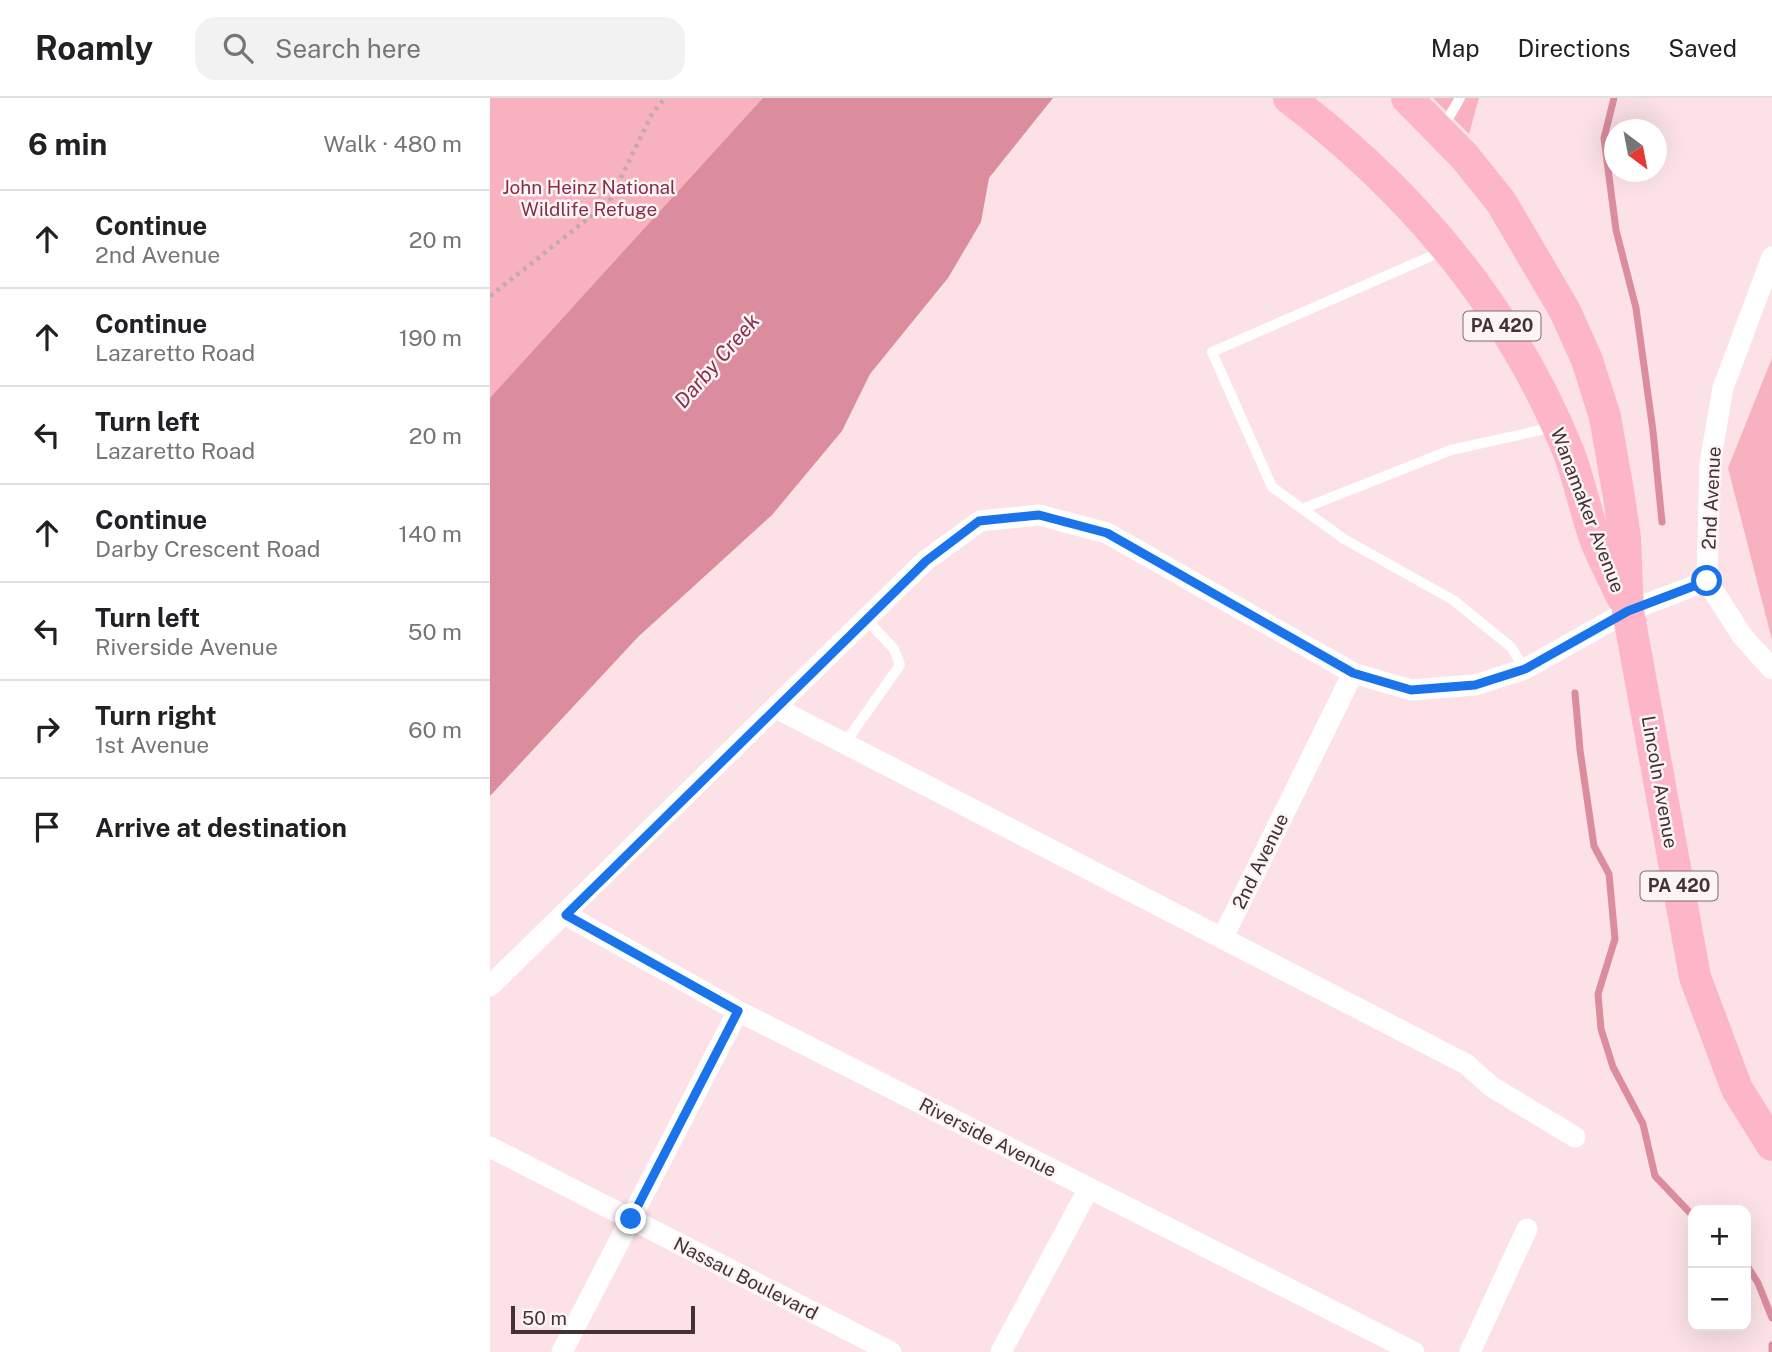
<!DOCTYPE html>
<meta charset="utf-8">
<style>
body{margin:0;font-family:"Public Sans",sans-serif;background:#f2f2f2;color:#202124}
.controls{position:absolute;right:21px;bottom:21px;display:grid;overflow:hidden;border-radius:14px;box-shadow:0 7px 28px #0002}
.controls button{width:63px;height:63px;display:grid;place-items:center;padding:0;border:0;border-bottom:2px solid #e0e0e0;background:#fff;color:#202124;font:35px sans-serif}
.compass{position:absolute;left:1114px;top:21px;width:63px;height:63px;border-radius:50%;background:#fff;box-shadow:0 7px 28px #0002;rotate:148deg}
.scale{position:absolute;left:21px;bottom:18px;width:184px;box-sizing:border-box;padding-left:7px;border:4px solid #433235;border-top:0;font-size:19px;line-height:24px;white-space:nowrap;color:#433235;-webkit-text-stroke:5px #fdf4f6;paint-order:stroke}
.stop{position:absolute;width:21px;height:21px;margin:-16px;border:5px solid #1a73e8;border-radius:50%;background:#fff}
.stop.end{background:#1a73e8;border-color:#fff;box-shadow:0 2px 7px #0008}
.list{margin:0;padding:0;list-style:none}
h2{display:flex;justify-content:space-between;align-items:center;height:91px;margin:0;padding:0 28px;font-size:30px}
h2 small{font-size:23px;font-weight:400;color:#757577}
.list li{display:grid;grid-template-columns:46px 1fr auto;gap:21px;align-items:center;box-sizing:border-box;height:98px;padding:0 28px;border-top:2px solid #e0e0e0}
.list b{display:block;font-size:26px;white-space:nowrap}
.list p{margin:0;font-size:23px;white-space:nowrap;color:#757577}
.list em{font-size:23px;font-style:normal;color:#757577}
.icon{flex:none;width:38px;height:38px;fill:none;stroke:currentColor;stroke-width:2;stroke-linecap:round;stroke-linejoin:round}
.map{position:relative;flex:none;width:1282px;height:1254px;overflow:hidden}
header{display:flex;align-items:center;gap:42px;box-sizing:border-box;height:98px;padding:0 35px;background:#fff;border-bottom:2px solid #e0e0e0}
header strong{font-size:33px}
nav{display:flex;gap:38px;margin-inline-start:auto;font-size:24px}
.search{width:490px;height:63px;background:#f2f2f2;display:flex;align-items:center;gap:18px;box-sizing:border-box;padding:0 24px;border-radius:21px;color:#757577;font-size:26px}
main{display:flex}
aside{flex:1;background:#fff}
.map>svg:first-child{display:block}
.green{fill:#f8b1bf}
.water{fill:#db8d9d}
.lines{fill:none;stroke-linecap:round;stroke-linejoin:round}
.stream{stroke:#db8d9d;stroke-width:7}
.path{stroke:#c1aaad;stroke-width:4.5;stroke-dasharray:3.5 5;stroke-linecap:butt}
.lane{stroke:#fff;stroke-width:10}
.street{stroke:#fff;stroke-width:21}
.primary{stroke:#fdb6c7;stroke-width:32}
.route{stroke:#1a73e8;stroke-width:9}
.labels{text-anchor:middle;stroke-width:5;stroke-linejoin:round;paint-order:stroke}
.shield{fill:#fdf4f6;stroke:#7b6c6f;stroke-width:2}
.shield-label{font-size:18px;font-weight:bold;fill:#433235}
.park-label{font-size:19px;fill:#892c48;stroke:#fdf4f6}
.street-label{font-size:19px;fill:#433235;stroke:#fdf4f6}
.water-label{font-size:21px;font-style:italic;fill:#8a2d48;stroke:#fdf4f6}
</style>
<header>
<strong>Roamly</strong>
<div class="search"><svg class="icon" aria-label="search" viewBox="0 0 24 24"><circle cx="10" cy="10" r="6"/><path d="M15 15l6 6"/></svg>Search here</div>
<nav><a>Map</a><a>Directions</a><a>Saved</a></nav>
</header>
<main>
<aside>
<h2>6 min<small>Walk · 480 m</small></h2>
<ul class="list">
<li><svg class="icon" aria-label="ahead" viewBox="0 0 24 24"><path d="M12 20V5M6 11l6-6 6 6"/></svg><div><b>Continue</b><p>2nd Avenue</p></div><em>20 m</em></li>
<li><svg class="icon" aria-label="ahead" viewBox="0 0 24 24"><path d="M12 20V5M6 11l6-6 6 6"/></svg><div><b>Continue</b><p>Lazaretto Road</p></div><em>190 m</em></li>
<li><svg class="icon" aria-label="left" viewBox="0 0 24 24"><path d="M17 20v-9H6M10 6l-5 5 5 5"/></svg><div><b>Turn left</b><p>Lazaretto Road</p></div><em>20 m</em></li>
<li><svg class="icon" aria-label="ahead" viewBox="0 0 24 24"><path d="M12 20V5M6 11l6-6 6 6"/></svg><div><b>Continue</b><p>Darby Crescent Road</p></div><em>140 m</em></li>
<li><svg class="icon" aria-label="left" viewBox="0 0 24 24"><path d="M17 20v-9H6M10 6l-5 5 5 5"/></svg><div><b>Turn left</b><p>Riverside Avenue</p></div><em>50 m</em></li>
<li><svg class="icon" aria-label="right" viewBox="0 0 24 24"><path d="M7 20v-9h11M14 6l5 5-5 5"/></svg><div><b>Turn right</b><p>1st Avenue</p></div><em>60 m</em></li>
<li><svg class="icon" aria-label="arrive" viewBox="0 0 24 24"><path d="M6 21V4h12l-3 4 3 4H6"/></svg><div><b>Arrive at destination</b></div></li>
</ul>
</aside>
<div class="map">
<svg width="1282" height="1254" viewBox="0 0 1282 1254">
<rect width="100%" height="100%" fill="#fce2e6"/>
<!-- green -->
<path class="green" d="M0,0H294L0,352Z
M943,0H989L979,36Z
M1282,260V542L1238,370Z"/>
<!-- water -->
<path class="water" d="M273,0H563L499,80L491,124L458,180L380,276L352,333L282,417L148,539L0,698V300Z"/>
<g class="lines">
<!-- stream -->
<path class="stream" d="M1124,0L1114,40L1126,132L1146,210L1163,333L1172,424
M1085,595L1090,652L1104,748L1119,776L1125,841L1108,896L1111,931L1123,969L1153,1026L1165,1078L1203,1118
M1256,1166L1268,1185L1282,1220
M1282,1254V1247"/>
<!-- path -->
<path class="path" d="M0,198L119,104L162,16L175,0"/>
<!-- lane -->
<path class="lane" d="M952,31L970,0
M953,153L722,254L782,389L854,441L963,502L1021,549L1035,571
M812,411L961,352L1064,329
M355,645L410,567L404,551L376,521"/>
<!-- street -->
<path class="street" d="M1217,483L1220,365L1233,290L1282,159
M1217,483L1253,539L1282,571
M286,610L976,966L1002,989L1085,1039
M76,817L248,913L924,1254
M733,839L863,575
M0,888L435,463L490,423L549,417L617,435L863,575L921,592L985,587L1035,571L1138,513L1217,483
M0,1049L401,1254
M72,1254L248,913
M511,1254L599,1090
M980,1254L1037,1131"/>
<!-- primary -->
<path class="primary" d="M799,0C921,93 1021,211 1079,355C1090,384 1096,417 1107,446C1115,464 1124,482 1132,499
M917,0L974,58L1011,104L1075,213L1097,262L1115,319L1129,399L1135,440L1138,513L1205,879L1247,991L1282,1047"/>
</g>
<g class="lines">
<!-- route -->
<path class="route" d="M141,1121L248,913L76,817L436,463L489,423L549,417L617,435L863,575L921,592L985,587L1035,571L1138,513L1217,483"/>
</g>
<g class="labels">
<!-- shield labels -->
<g class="shield">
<rect x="973.5" y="213.5" width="77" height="29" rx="5"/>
<rect x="1150.5" y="773.5" width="77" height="29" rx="5"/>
</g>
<g class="shield-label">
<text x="1012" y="234">PA 420</text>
<text x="1189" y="794">PA 420</text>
</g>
<!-- park labels -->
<g class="park-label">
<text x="99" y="96">John Heinz National<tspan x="99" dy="22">Wildlife Refuge</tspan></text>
</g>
<!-- street labels -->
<g class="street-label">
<text transform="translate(1221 400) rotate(-87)" y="7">2nd Avenue</text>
<text transform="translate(1098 412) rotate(69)" y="7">Wanamaker Avenue</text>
<text transform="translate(1170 684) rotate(80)" y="7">Lincoln Avenue</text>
<text transform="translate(770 763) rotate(-64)" y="7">2nd Avenue</text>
<text transform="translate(498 1039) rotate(27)" y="7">Riverside Avenue</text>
<text transform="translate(256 1180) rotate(27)" y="7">Nassau Boulevard</text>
</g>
<!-- water labels -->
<g class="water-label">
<text transform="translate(227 263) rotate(-49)" y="7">Darby Creek</text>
</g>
</g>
</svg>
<div class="controls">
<button>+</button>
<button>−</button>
</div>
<svg class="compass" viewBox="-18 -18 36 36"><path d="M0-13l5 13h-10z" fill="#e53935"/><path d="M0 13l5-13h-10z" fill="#757577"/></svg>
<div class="scale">50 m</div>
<div class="stop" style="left:1217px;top:483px"></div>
<div class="stop end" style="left:141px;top:1121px"></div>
</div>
</main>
